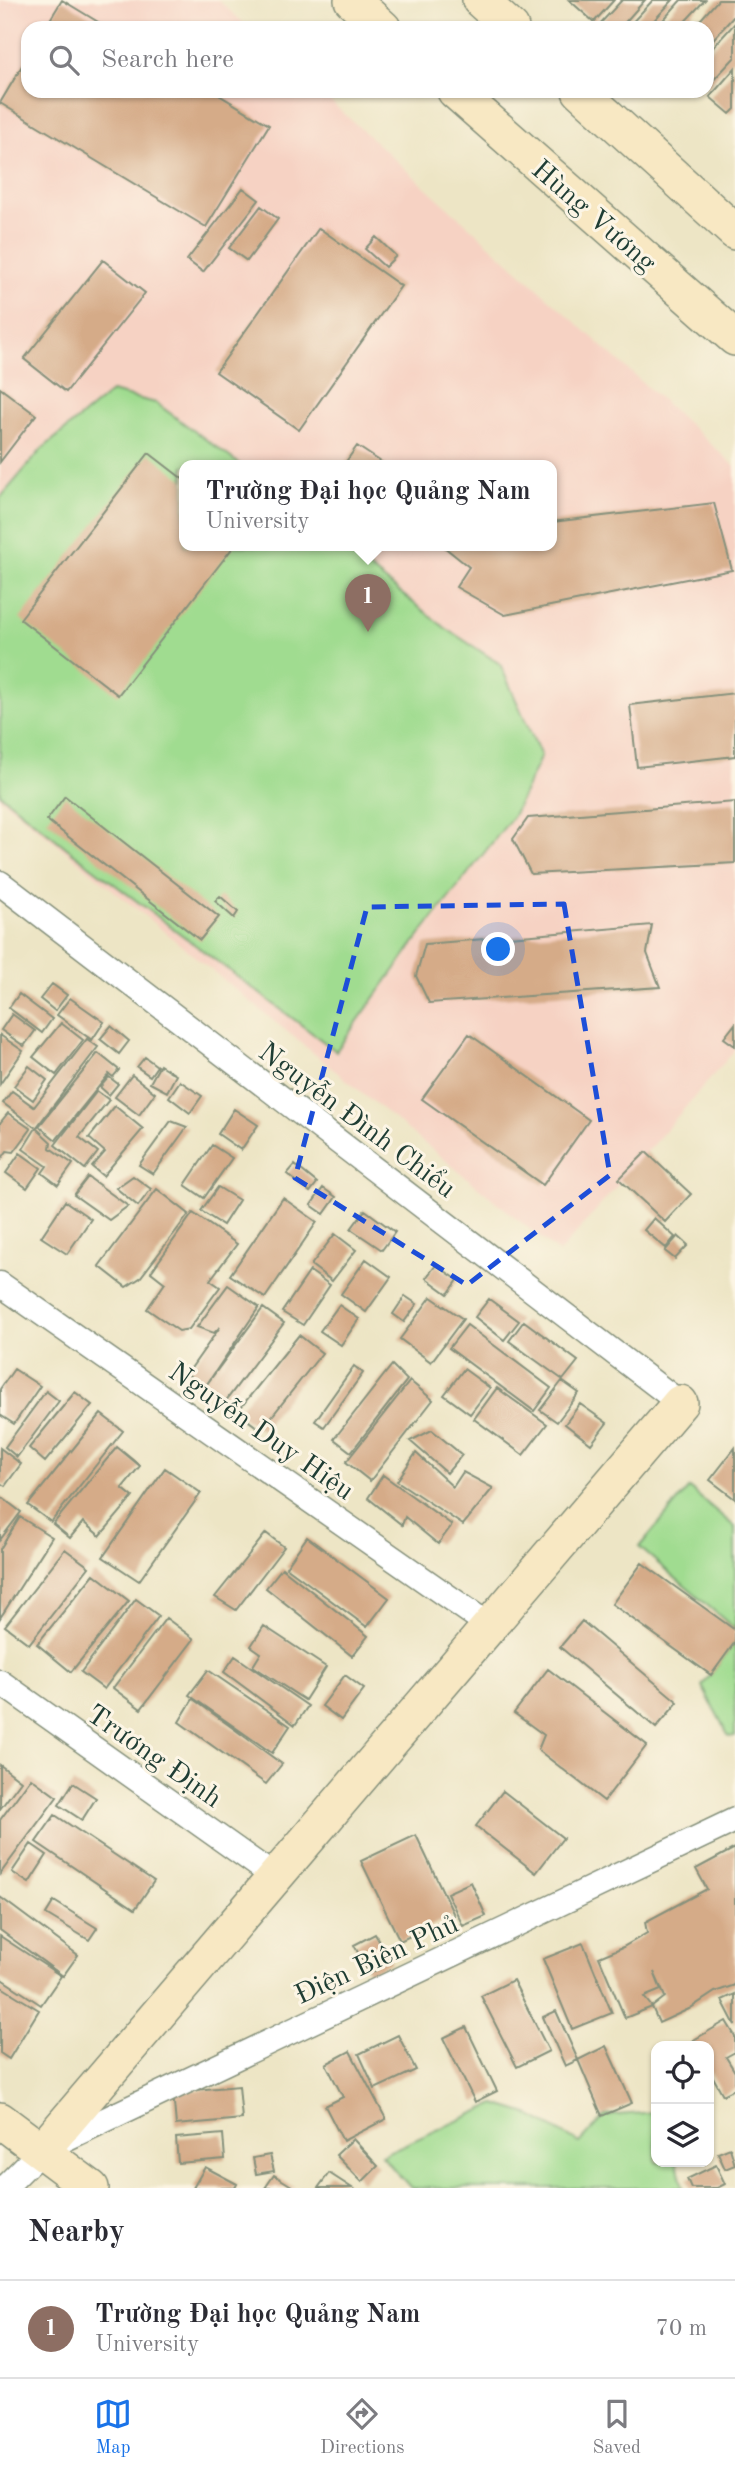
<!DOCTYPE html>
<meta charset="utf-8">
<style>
body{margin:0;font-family:"Old Standard TT",serif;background:#f7f7f7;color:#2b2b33}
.controls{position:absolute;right:21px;bottom:21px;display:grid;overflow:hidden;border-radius:14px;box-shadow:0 2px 5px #0004}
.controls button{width:63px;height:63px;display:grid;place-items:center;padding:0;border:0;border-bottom:2px solid #e1e1e2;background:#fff;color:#2b2b33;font:35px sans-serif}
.you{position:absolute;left:499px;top:950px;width:24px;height:24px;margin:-18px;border:5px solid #fff;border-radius:50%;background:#1a73e8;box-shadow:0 0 0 10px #1a73e833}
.badge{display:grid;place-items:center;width:46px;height:46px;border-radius:50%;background:#1a73e8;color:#fff;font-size:23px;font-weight:700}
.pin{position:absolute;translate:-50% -58px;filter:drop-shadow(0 2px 4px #0008)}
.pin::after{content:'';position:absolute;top:37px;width:24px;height:21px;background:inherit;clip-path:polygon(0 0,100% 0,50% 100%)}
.popup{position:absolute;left:179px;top:460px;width:378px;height:91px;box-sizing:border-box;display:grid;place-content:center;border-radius:14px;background:#fff;filter:drop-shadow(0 2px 5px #0005);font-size:23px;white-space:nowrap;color:#7c7c81}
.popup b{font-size:26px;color:#2b2b33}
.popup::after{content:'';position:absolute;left:50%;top:100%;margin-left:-14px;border:14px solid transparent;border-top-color:#fff}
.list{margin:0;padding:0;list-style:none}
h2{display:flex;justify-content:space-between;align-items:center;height:91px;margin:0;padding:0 28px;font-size:30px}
h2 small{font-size:23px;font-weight:400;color:#7c7c81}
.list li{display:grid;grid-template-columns:46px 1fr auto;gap:21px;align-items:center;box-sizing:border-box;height:98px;padding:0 28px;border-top:2px solid #e1e1e2}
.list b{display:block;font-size:26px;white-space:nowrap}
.list p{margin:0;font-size:23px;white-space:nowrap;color:#7c7c81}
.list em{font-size:23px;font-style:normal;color:#7c7c81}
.icon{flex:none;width:38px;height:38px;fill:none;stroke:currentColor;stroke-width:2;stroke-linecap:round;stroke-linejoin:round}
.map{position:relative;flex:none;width:735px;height:2188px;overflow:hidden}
.search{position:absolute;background:#fff;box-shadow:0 2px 5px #0004;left:21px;right:21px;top:21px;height:77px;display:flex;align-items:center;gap:18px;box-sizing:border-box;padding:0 24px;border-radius:21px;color:#7c7c81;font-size:26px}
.sheet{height:189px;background:#fff}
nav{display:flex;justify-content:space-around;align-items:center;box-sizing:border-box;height:98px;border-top:2px solid #e1e1e2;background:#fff;font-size:19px;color:#7c7c81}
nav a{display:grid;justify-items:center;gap:4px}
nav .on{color:#1a73e8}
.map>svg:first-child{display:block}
.built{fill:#f6d2c3;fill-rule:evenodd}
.green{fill:#a0dc90;stroke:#608c62;stroke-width:2}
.building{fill:#d5ab88}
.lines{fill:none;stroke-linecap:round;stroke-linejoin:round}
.street-casing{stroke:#86917c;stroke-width:27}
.secondary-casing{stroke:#86917c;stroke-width:38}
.street{stroke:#fff;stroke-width:24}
.secondary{stroke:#f8e8c3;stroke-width:35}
.marked{fill:none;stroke:#1d4ed8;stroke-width:5;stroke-dasharray:14 9;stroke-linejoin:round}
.labels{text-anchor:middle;stroke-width:6;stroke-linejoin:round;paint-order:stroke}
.street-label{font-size:28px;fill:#1f3d34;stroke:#fcf5e5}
</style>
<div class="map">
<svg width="735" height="2188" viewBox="0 0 735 2188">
<rect width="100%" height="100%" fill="#fcf5e5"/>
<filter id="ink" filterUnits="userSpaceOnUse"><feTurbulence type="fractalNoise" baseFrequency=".0143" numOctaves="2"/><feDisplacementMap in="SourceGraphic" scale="14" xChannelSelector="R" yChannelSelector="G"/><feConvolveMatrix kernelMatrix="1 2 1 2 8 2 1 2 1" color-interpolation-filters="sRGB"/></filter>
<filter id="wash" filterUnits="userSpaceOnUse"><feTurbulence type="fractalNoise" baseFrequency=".00686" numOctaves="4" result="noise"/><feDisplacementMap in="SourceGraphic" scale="28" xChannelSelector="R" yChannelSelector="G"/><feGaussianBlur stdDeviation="1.57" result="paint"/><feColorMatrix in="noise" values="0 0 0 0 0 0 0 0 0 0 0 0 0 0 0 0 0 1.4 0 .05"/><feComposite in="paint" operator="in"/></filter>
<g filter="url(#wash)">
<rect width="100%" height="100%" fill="#ede5c5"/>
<!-- built -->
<path class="built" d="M0,0H218L249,28H28V91H319L735,466V1050L559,1253L0,798ZM184,466H552V546H184Z"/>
<!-- green -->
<path class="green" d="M111,392L156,403L242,466H184V546H341L444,627L500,664L541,756L513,816L423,931L336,1051L73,853L0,794V498L42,449Z
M689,1488L735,1527V1629L639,1547Z
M735,1642V1736L729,1737L702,1686Z
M495,2104L528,2114L580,2143L605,2116L656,2112V2162H677L683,2188H411L381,2155Z"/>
<g id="blocks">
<!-- building -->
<path class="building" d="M62,0L108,28H45Z
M569,0H614L594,22Z
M622,0H645L620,28H596Z
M653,0H673L647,28H627Z
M681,0H705L679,28H656Z
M718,0H735V15L707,46V28H693Z
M735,23V57L707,87V54Z
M28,56V91H212L269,125L206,227L0,103Z
M735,68V109L730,114L710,97Z
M243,188L259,200L203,272L187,260Z
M261,206L278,219L247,261L229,248Z
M319,228L401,286L299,430L216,372Z
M376,237L396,256L385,267L365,249Z
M103,260L145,293L66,392L24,359Z
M0,388L36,415L0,462Z
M357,446L387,466H343Z
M149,453L184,480V546H234L118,695L20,619Z
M714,503L732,570L505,615L456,587L469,567L443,546H552V522Z
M735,693V756L637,767L630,705Z
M65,796L219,917L200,940L47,820Z
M735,802V863L531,874L513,839L528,818Z
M220,896L238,912L234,918L215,901Z
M652,925L647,953L660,987L429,1003L416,976L425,944Z
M52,984L67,995L55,1011L40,999Z
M19,994L52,1019L42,1033L9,1008Z
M70,998L104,1022L92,1040L57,1015Z
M12,1014L35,1031L24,1046L1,1030Z
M61,1023L83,1040L56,1075L33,1057Z
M735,1024V1046L724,1038Z
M111,1026L129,1041L119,1054L100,1039Z
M469,1034L589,1120L543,1185L422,1099Z
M0,1035L23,1051L0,1084Z
M87,1039L98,1047L36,1128L3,1103L12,1091L34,1107Z
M98,1053L119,1070L113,1077L109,1074L56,1140L39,1126Z
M145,1057L157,1066L150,1076L137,1067Z
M160,1065L176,1075L167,1092L150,1083Z
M29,1066L47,1080L33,1100L14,1086Z
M132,1075L155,1093L139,1115L115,1097Z
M109,1077L118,1084L109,1095L100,1087Z
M180,1081L202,1096L190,1113L169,1097Z
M97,1091L109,1100L79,1137L98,1152L85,1169L55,1145Z
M115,1106L143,1129L103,1176L92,1167L105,1152L89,1138Z
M234,1109L258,1125L241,1150L218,1134Z
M8,1113L31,1129L14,1152L7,1151L0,1161V1123Z
M171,1121L187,1127L153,1174L139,1165Z
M36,1128L51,1142L50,1148L73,1164L58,1185L42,1173L47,1166L23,1149Z
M212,1145L232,1158L204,1198L185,1185Z
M646,1152L691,1194L665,1222L619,1179Z
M20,1153L41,1168L27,1188L6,1173Z
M295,1165L317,1183L310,1192L287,1174Z
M133,1176L151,1189L138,1206L116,1188Z
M88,1177L128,1206L109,1220L74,1195Z
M218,1187L239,1200L223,1225L201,1211Z
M323,1188L336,1197L324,1214L311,1205Z
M157,1189L189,1214L140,1278L126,1287L99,1266Z
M283,1198L317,1222L265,1298L230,1275Z
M65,1201L91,1219L67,1254L41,1237Z
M365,1210L395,1232L382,1250L351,1229Z
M193,1213L237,1244L210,1280L220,1287L189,1329L179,1331L147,1309L165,1283L151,1272Z
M654,1218L675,1237L666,1248L644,1230Z
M335,1234L356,1250L332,1281L311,1265Z
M678,1236L688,1245L675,1259L665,1251Z
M366,1259L391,1277L366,1312L341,1294Z
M436,1265L458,1280L448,1294L426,1278Z
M310,1271L330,1285L303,1325L282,1312Z
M228,1285L259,1307L207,1384L263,1308L284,1323L225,1402L187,1374L220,1327L214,1333L197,1327Z
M405,1296L417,1304L404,1322L393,1314Z
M431,1297L463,1319L431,1362L400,1339Z
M489,1299L519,1321L504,1340L475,1317Z
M339,1305L359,1319L341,1345L320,1331Z
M524,1321L578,1361L563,1380L509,1341Z
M467,1325L551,1388L534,1411L449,1348Z
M299,1335L322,1353L261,1430L237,1412Z
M392,1365L407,1380L351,1452L334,1439Z
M354,1366L363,1373L324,1427L315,1421Z
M14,1369L40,1386L14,1424L0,1415V1389Z
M464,1369L490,1388L470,1414L444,1395Z
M410,1381L433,1400L370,1481L346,1462Z
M562,1381L579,1393L557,1422L540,1410Z
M497,1388L547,1424L523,1455L474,1419Z
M46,1391L59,1401L17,1457L5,1447Z
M75,1392L92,1405L45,1462L29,1448Z
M580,1404L607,1423L591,1444L565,1424Z
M101,1414L123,1431L51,1522L28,1505Z
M432,1430L462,1455L447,1473L410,1441Z
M117,1447L140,1466L122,1488L133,1497L100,1536L83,1522L70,1538L53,1524Z
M0,1448L21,1464L5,1486L0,1483Z
M735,1448V1499L710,1480Z
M416,1453L453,1487L463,1472L493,1488L463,1525L397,1481Z
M165,1468L201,1493L139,1581L103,1557Z
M383,1475L452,1525L438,1544L405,1517L402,1525L368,1498Z
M0,1496L21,1512L0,1540Z
M20,1517L52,1537L0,1618V1549Z
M266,1533L284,1547L236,1610L215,1597Z
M307,1537L389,1598L367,1627L286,1567Z
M65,1549L89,1567L29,1644L5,1626Z
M642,1563L735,1630V1642L711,1675L612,1604Z
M282,1568L368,1636L352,1656L266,1588Z
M94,1574L129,1601L71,1672L37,1644Z
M136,1599L159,1616L104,1689L81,1672Z
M166,1618L194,1639L141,1709L113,1688Z
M582,1621L678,1702L656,1728L560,1647Z
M264,1626L326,1667L305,1700L253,1666L261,1653L251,1646Z
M235,1656L308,1706L295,1725L224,1672Z
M548,1669L647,1745L604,1801L538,1750L544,1735L514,1713Z
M208,1670L290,1726L272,1753L189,1695Z
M345,1675L364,1689L341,1720L322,1706Z
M193,1699L282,1764L266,1784L179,1722Z
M0,1765L21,1781L0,1809Z
M31,1778L57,1797L0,1874V1820Z
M73,1783L96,1798L82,1820L59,1805Z
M503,1791L563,1838L536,1873L476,1826Z
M55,1815L154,1881L135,1909L36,1842Z
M416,1835L454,1915L400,1941L361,1861Z
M31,1844L47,1855L29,1883L12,1872Z
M735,1848V1985L715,1992L689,2009L659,2023L652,2007L665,1997L654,1972L661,1990L644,1997L652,2007L625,2018L599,1957L623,1947L647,1933L645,1922L707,1889L696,1869Z
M471,1882L486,1916L463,1926L447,1893Z
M0,1897L78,1955L63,1976L0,1930Z
M54,1901L97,1928L89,1940L46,1914Z
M375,1934L391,1962L369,1974L354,1945Z
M0,1936L61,1976L41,2005L0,1978Z
M583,1943L612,2013L572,2029L543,1959Z
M513,1980L549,2051L517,2067L481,1996Z
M0,1986L39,2010L9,2059L0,2053Z
M735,1994V2025L722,2000Z
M556,2011L578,2060L565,2066L543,2017Z
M726,2021L735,2036V2052L726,2057L735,2072V2089L723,2095L709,2070V2046H695L692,2041Z
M466,2027L497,2091L475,2102L443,2038Z
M398,2035L416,2070L375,2089L359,2054Z
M606,2046L632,2103L602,2116L578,2060Z
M350,2051L386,2119L343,2141L325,2106L343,2097L326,2064Z
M239,2086L242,2119L176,2125L173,2092Z
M223,2134L225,2159L178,2163L176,2138Z
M353,2139L378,2166L362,2182L336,2155Z
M730,2148L735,2165L725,2169L718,2153Z
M270,2155L274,2171L256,2174L253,2158Z
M716,2165L725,2184L717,2188H691L687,2179Z
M205,2167L237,2184L235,2188H193Z
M329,2173L352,2188H318Z
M274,2175L295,2188H265Z"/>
</g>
</g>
<g filter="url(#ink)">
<use href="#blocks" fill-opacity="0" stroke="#86917c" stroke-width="2"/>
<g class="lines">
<!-- street casing -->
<g class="street-casing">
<path id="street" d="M0,883L680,1403
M0,1284L490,1626
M0,1682L275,1877
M4,2188L42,2150L735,1820"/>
</g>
<!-- secondary casing -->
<g class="secondary-casing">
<path id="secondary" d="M352,0L383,28
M480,0L511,28
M455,91L735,338
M580,91L735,232
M0,2120L91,2188
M42,2150L680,1403"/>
</g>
<!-- street -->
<use href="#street" class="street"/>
<!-- secondary -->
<use href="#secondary" class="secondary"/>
</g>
</g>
<!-- marked area -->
<path class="marked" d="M564,904L610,1175L467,1285L295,1178L367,907Z"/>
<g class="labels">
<!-- street labels -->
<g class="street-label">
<text transform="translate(595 215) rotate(41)" y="10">Hùng Vương</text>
<text transform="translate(358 1119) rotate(37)" y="10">Nguyễn Đình Chiểu</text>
<text transform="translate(262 1430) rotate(35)" y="10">Nguyễn Duy Hiệu</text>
<text transform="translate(155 1755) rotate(35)" y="10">Trương Định</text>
<text transform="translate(376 1958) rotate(-25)" y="10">Điện Biên Phủ</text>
</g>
</g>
</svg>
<div class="controls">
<button><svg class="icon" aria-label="locate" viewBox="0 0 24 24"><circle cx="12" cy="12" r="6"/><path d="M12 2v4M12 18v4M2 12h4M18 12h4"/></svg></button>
<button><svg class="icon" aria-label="layers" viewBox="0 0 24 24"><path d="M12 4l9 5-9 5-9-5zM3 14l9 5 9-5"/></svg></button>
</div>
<div class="you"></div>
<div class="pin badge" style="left:368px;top:632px;background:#8d6e63">1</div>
<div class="popup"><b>Trường Đại học Quảng Nam</b>University</div>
<div class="search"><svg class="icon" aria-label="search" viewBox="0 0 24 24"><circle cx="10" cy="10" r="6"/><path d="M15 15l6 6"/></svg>Search here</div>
</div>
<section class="sheet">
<h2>Nearby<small></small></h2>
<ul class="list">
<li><span class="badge" style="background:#8d6e63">1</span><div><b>Trường Đại học Quảng Nam</b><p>University</p></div><em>70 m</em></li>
</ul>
</section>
<nav>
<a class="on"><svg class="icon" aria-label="map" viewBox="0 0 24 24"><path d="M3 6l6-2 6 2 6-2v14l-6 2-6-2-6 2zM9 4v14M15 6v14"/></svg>Map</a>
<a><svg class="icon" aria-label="directions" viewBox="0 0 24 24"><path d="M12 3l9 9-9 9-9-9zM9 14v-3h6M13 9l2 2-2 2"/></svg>Directions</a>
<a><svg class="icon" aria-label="saved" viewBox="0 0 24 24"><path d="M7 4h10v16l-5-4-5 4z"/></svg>Saved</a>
</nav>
